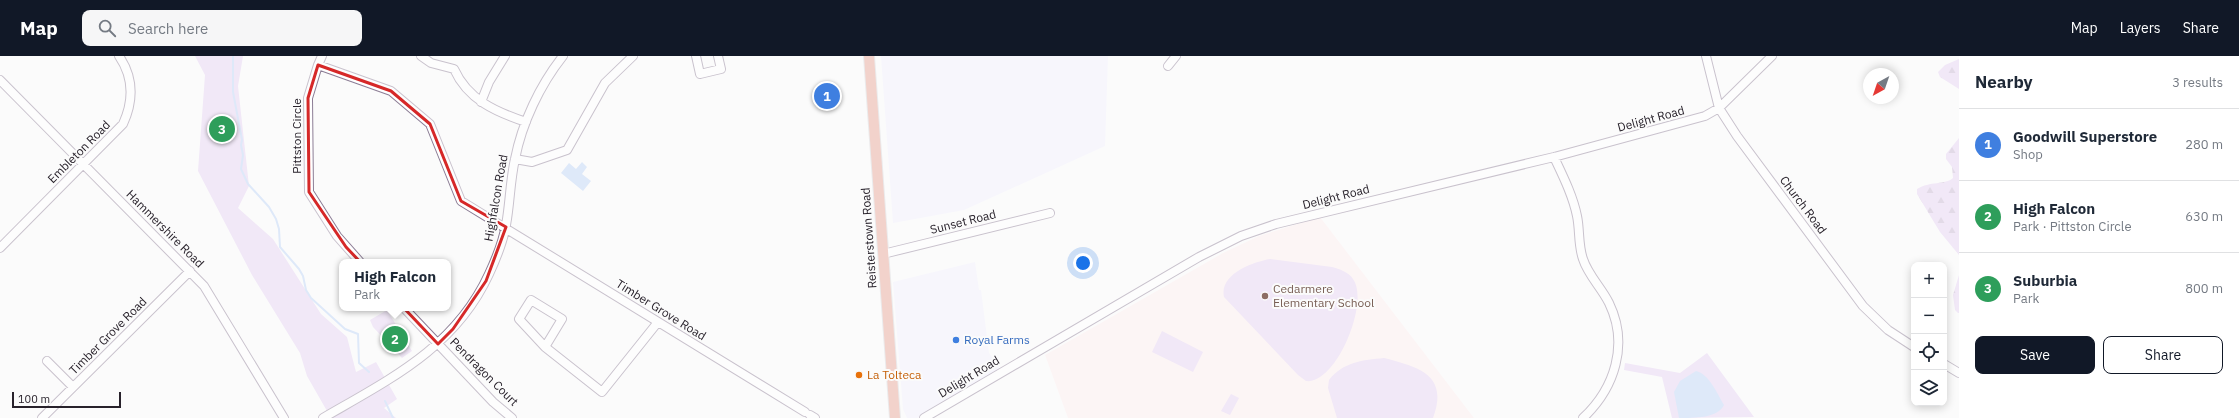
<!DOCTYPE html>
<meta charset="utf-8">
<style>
body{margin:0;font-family:"IBM Plex Sans",sans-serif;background:#f6f6f7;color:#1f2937}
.controls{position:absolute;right:12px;bottom:12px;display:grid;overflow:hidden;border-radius:8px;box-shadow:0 2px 10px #0003}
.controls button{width:36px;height:36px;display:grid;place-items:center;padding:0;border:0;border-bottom:1px solid #e0e1e3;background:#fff;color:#1f2937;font:20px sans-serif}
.compass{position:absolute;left:1863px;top:12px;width:36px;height:36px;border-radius:50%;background:#fff;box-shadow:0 2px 10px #0003;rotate:220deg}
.scale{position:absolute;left:12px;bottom:10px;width:109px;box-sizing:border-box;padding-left:4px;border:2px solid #28222b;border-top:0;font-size:11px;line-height:14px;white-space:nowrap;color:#28222b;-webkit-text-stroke:3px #fbfbfb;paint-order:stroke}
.you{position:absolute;left:1083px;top:207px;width:14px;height:14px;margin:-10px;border:3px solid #fff;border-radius:50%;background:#1a73e8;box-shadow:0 0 0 6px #1a73e833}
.badge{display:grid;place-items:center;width:26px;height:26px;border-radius:50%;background:#111827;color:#fff;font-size:13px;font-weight:700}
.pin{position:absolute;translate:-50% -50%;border:2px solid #fff;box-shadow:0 1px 4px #0006}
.popup{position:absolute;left:339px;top:203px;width:112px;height:52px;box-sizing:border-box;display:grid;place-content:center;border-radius:8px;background:#fff;filter:drop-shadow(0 1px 3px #0005);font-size:13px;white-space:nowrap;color:#747a83}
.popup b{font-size:15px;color:#1f2937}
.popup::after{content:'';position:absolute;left:50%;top:100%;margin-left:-8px;border:8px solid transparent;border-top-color:#fff}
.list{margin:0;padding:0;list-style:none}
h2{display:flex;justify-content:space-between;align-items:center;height:52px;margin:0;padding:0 16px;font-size:17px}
h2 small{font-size:13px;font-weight:400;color:#747a83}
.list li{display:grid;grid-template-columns:26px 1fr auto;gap:12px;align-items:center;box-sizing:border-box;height:72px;padding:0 16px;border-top:1px solid #e0e1e3}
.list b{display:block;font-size:15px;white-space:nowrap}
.list p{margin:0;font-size:13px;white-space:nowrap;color:#747a83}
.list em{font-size:13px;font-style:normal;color:#747a83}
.actions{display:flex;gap:8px;padding:12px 16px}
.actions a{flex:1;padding:9px 0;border:1px solid #111827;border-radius:8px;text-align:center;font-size:14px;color:#111827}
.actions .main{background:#111827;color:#fff}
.icon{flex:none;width:22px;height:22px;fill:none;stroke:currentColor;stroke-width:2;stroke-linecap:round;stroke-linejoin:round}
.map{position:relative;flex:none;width:1959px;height:362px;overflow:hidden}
header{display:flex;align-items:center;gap:24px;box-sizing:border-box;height:56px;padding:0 20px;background:#111827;color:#fff}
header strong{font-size:19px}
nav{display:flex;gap:22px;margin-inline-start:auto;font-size:14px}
.search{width:280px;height:36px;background:#f6f6f7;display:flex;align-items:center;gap:10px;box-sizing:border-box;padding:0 14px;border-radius:8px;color:#747a83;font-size:15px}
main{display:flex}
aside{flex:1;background:#fff}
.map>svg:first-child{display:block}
.commercial{fill:#f1effd}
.education{fill:#fdedee}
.forest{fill:url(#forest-firs)}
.park{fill:#e4d0f1}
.water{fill:#bbd2f6}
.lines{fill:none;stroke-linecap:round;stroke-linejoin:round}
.stream{stroke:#bbd2f6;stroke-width:2}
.minor-casing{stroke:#8c7d95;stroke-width:10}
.major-casing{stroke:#d8d7d9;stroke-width:12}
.minor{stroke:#fff;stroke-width:8}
.major{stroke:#e6a091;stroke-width:10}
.marked{fill:none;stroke:#d62828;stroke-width:3;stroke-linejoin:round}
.education-dot{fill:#8d6e63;stroke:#fbfbfb;stroke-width:1.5}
.shop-dot{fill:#3f7fe0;stroke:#fbfbfb;stroke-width:1.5}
.food-dot{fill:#e8710a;stroke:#fbfbfb;stroke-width:1.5}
.labels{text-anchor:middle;stroke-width:4;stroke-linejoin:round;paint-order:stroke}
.street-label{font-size:12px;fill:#28222b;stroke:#fbfbfb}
.education-label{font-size:12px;fill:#785e54;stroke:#fbfbfb;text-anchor:start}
.shop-label{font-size:12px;fill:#366cbe;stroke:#fbfbfb;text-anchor:start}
.food-label{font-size:12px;fill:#c56008;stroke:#fbfbfb;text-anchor:start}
</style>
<header>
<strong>Map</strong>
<div class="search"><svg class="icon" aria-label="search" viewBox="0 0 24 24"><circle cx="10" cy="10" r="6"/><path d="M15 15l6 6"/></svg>Search here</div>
<nav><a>Map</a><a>Layers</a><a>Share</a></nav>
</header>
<main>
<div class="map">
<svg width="1959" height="362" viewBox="0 0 1959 362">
<defs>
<pattern id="forest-firs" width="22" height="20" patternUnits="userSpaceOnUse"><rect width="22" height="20" fill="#e4d0f1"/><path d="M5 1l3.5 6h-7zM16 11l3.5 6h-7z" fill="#c4b2cf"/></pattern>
</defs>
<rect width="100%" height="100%" fill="#fbfbfb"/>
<!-- commercial -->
<path class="commercial" d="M881,0H1108L1105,90L964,154L893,167Z
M975,206L979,234H981L989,297L1001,314L925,358L917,362H907L903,353L893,226Z"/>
<!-- education -->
<path class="education" d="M1320,161L1474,362H1068L1045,299L1223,197L1259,180Z"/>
<!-- forest -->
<path class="forest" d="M1959,3V33L1940,21L1938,16L1945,9Z
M1959,82V199L1940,176L1917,138V133C1930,125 1945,129 1953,122L1952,111L1946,103V98Z
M1959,219V257H1958L1955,254L1953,239Z"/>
<!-- park -->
<path class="park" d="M195,0H243L238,30L249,130L238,152L273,183L321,258L347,281L356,316L376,306L397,343L384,352L396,362H331L307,320L300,297L252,219L198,115L205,19Z
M1270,203L1332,211C1339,213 1349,216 1353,223C1370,246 1336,329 1306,325L1298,319L1224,241C1219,218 1253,206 1270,203Z
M387,254L412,295L402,302L373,271L370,264Z
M1162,275L1203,296L1193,316L1152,296Z
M1707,297L1754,361L1672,362L1662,321L1624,314L1625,307L1680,317Z
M1384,302C1419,311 1449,319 1433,362H1337L1328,332L1329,324C1343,306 1363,304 1384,302Z
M1231,338L1239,342L1230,359L1221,355Z"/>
<!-- water -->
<path class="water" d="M582,106L587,111L582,118L591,125L583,135L561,117L569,107L576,113Z
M1696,315C1709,318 1717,337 1724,349C1718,362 1695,362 1679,362L1674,336L1680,325Z"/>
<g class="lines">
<!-- stream -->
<path class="stream" d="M233,0V36L242,84L241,89L243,99L241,113L248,128L269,151L276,163L279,173L280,191L299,213L303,220L306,234L311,242L345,273L358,278L359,307L369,316
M385,345L393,362"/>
<!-- minor casing -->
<g class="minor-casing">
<path id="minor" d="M421,0L431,7L454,13C468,44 496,56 526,66
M696,0L700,18L721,13L718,0
M1706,0L1719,52L1737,80L1863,250L1888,274L1914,291
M318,9L322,0
M1168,10L1176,0
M0,24L204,230L284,362
M481,46L489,26L505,0
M1554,101C1563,120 1573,140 1577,160C1580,174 1578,189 1583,203C1588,219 1601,231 1609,247C1629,288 1615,332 1583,362
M515,103L532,106L567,94L605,27L633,0
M0,192L123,68C134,44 134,22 119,0
M883,198L1050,157
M360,206L337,180L309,136L308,42L318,9L391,35L430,68L461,145L805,356
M404,252L493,346L512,362
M545,291L562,263L531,244L519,263L545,291L602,336L658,266
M47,305L73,331
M1944,308L1959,317
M810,359L815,362
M42,362L190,215
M323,362C390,323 455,292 489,218C496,203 503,186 506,169C510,148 510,125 515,103C522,67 540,29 563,0
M924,362L1199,201L1241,180L1276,168L1554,101L1705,60L1719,52L1772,0"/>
</g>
<!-- major casing -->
<g class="major-casing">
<path id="major" d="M869,0L895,362"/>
</g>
<!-- minor -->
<use href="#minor" class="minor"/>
<!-- major -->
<use href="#major" class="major"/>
</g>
<!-- marked area -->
<path d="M0 0H1959V362H0ZM318,9L391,35L430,68L461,145L506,171L486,225L453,273L438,288L346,191L309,136L308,42Z" fill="#fbfbfb" fill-opacity=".55" fill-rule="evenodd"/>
<path class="marked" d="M318,9L391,35L430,68L461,145L506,171L486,225L453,273L438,288L346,191L309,136L308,42Z"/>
<!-- markers -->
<circle class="education-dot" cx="1265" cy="240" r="4"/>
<circle class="shop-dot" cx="956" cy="284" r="4"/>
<circle class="food-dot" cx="859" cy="319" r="4"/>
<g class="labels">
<!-- street labels -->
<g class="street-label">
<text transform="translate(1651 63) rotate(-15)" y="4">Delight Road</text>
<text transform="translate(297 80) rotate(-90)" y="4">Pittston Circle</text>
<text transform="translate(79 96) rotate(-45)" y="4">Embleton Road</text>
<text transform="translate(1336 141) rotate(-14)" y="4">Delight Road</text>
<text transform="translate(496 142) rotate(-80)" y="4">Highfalcon Road</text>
<text transform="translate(1803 149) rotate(53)" y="4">Church Road</text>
<text transform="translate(963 166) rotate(-14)" y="4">Sunset Road</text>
<text transform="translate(165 173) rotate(45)" y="4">Hammershire Road</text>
<text transform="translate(869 182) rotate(-94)" y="4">Reisterstown Road</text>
<text transform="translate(661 254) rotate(32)" y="4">Timber Grove Road</text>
<text transform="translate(108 280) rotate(-45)" y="4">Timber Grove Road</text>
<text transform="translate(484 316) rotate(45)" y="4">Pendragon Court</text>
<text transform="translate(969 321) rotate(-31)" y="4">Delight Road</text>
</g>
<!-- education labels -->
<g class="education-label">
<text x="1273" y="237">Cedarmere<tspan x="1273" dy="14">Elementary School</tspan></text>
</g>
<!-- shop labels -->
<g class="shop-label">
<text x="964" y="288">Royal Farms</text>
</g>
<!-- food labels -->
<g class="food-label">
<text x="867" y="323">La Tolteca</text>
</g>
</g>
</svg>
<div class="controls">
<button>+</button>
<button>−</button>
<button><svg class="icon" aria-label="locate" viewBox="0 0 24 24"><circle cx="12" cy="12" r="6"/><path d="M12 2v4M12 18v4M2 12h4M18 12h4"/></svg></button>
<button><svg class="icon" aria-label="layers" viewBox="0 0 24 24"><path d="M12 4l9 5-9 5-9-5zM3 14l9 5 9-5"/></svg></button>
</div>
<svg class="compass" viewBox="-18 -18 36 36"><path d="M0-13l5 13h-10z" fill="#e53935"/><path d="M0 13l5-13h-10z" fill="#747a83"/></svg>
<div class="scale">100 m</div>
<div class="you"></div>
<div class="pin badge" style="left:827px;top:40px;background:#3f7fe0">1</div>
<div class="pin badge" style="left:395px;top:283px;background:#2e9e5b">2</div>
<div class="popup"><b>High Falcon</b>Park</div>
<div class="pin badge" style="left:222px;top:73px;background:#2e9e5b">3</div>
</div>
<aside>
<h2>Nearby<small>3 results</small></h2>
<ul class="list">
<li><span class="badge" style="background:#3f7fe0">1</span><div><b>Goodwill Superstore</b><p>Shop</p></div><em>280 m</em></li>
<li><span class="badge" style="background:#2e9e5b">2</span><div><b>High Falcon</b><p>Park · Pittston Circle</p></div><em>630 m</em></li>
<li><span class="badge" style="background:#2e9e5b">3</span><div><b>Suburbia</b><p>Park</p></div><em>800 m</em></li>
</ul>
<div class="actions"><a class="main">Save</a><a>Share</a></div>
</aside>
</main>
